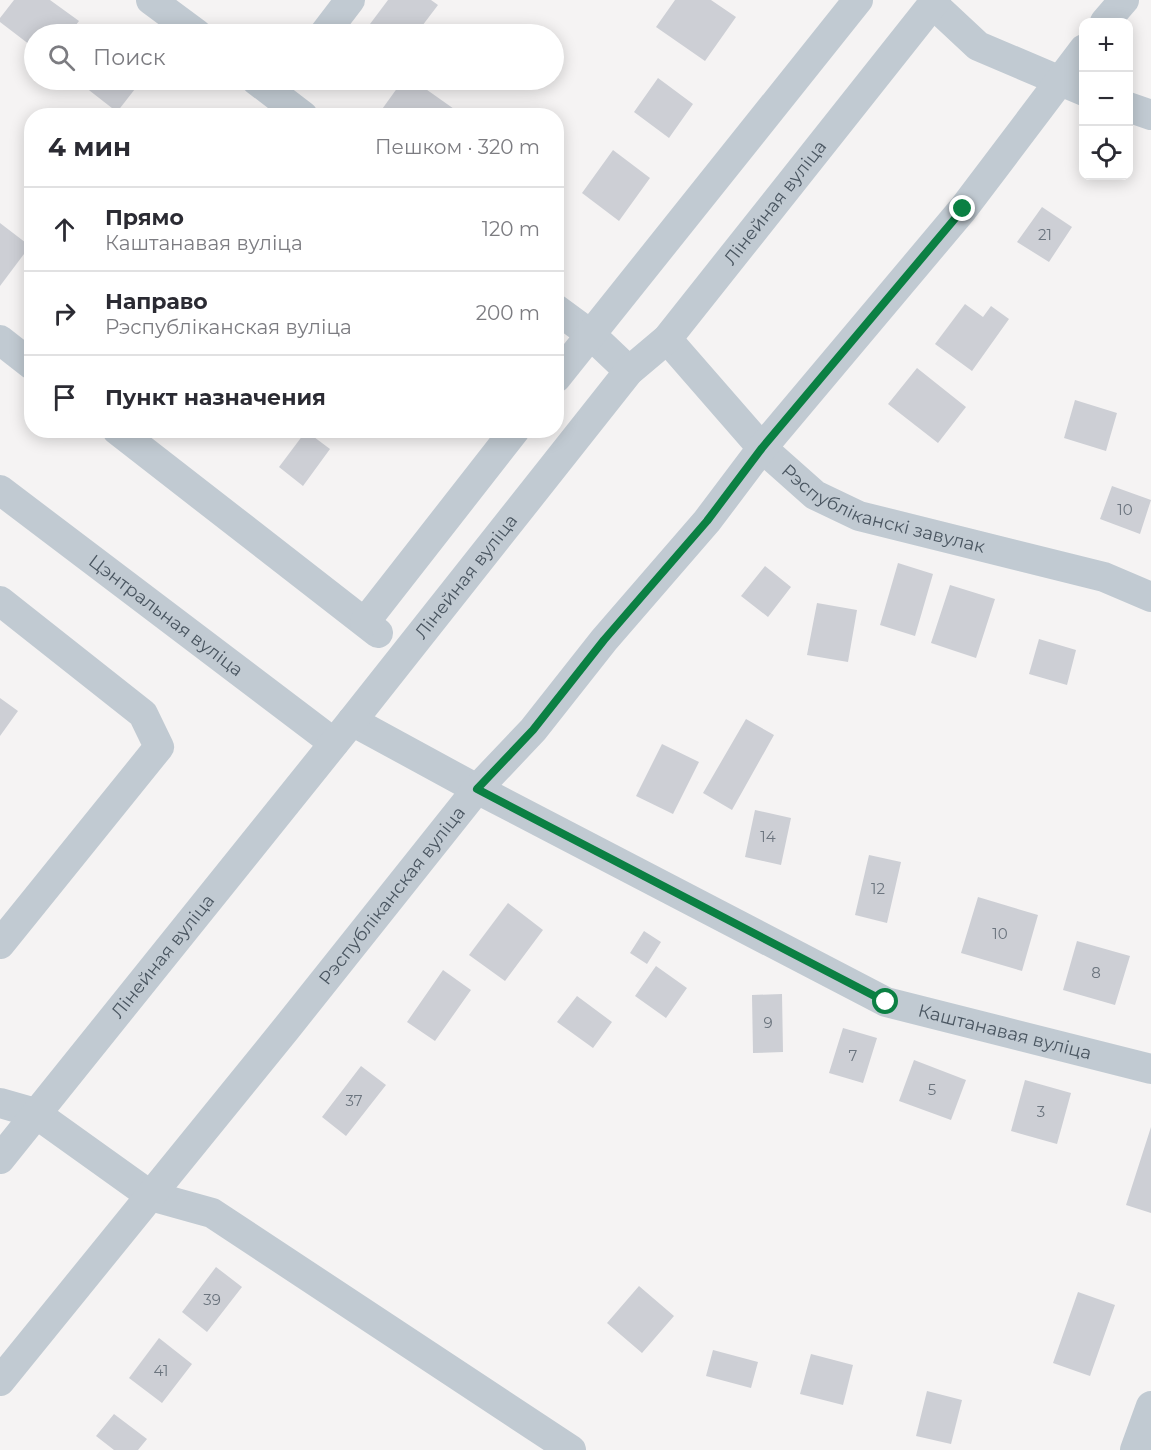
<!DOCTYPE html>
<html lang="ru">
<meta charset="utf-8">
<style>
body{margin:0;font-family:Montserrat,sans-serif;background:#f7f7f7;color:#2b2b33}
.controls{position:absolute;right:18px;top:18px;display:grid;overflow:hidden;border-radius:12px;box-shadow:0 3px 15px #0003}
.controls button{width:54px;height:54px;display:grid;place-items:center;padding:0;border:0;border-bottom:2px solid #e1e1e2;background:#fff;color:#2b2b33;font:30px sans-serif}
.stop{position:absolute;width:18px;height:18px;margin:-14px;border:4px solid #0b8043;border-radius:50%;background:#fff}
.stop.end{background:#0b8043;border-color:#fff;box-shadow:0 2px 6px #0008}
.list{margin:0;padding:0;list-style:none}
h2{display:flex;justify-content:space-between;align-items:center;height:78px;margin:0;padding:0 24px;font-size:26px}
h2 small{font-size:20px;font-weight:400;color:#7c7c81}
.list li{display:grid;grid-template-columns:39px 1fr auto;gap:18px;align-items:center;box-sizing:border-box;height:84px;padding:0 24px;border-top:2px solid #e1e1e2}
.list b{display:block;font-size:22px;white-space:nowrap}
.list p{margin:0;font-size:20px;white-space:nowrap;color:#7c7c81}
.list em{font-size:20px;font-style:normal;color:#7c7c81}
.icon{flex:none;width:33px;height:33px;fill:none;stroke:currentColor;stroke-width:2;stroke-linecap:round;stroke-linejoin:round}
.map{position:relative;flex:none;width:1151px;height:1450px;overflow:hidden}
.search{position:absolute;background:#fff;box-shadow:0 3px 15px #0003;left:24px;top:24px;width:540px;height:66px;display:flex;align-items:center;gap:15px;box-sizing:border-box;padding:0 21px;border-radius:33px;color:#7c7c81;font-size:22px}
.panel{position:absolute;background:#fff;box-shadow:0 3px 15px #0003;left:24px;top:108px;width:540px;height:330px;border-radius:24px}
.map>svg:first-child{display:block}
.building{fill:#cdcfd5}
.lines{fill:none;stroke-linecap:round;stroke-linejoin:round}
.minor{stroke:#c1cad2;stroke-width:30}
.route{stroke:#0b8043;stroke-width:8}
.labels{text-anchor:middle;stroke-width:6;stroke-linejoin:round;paint-order:stroke}
.number-label{font-size:15px;fill:#6b747e}
.street-label{font-size:18px;fill:#4a5661;stroke:#fff}
</style>
<div class="map">
<svg width="1151" height="1450" viewBox="0 0 1151 1450">
<rect width="100%" height="100%" fill="#f5f3f3"/>
<!-- building -->
<path class="building" d="M14,0H50L79,21L69,34H34V48L0,22V18Z
M388,0H431L438,5L416,34H384L370,24Z
M675,0H711L736,17L705,61L656,27Z
M658,78L693,104L669,138L634,112Z
M91,80H142L117,112L85,87Z
M403,80H413L464,116H385L380,112Z
M613,150L650,178L619,221L582,193Z
M1042,207L1072,227L1049,262L1017,242Z
M0,223L30,246L0,286Z
M965,304L983,317L991,306L1009,319L972,371L935,344Z
M917,368L966,407L938,443L888,404Z
M1075,400L1117,413L1106,451L1064,438Z
M306,431L330,449L303,486L279,467Z
M1112,486L1151,500L1140,534L1100,519Z
M898,563L933,574L915,636L880,625Z
M765,566L791,587L768,617L741,596Z
M950,585L995,599L976,658L931,643Z
M817,603L857,610L848,662L807,655Z
M1039,639L1076,650L1067,685L1029,674Z
M0,698L18,711L0,736Z
M746,719L774,735L732,810L703,793Z
M662,744L699,762L673,814L636,796Z
M755,810L791,818L781,865L745,857Z
M869,855L901,862L887,923L855,915Z
M978,897L1038,915L1022,971L961,953Z
M508,903L543,930L505,981L469,955Z
M644,931L661,942L647,964L630,953Z
M1077,941L1130,956L1115,1005L1063,990Z
M656,966L687,988L666,1018L635,996Z
M443,970L471,990L435,1041L407,1022Z
M782,994L783,1052L753,1053L752,995Z
M577,996L612,1022L593,1048L557,1022Z
M843,1028L877,1038L863,1083L829,1073Z
M914,1060L966,1080L951,1120L899,1101Z
M361,1066L386,1085L346,1136L322,1117Z
M1025,1080L1071,1093L1057,1144L1011,1131Z
M1151,1127V1213L1126,1205Z
M216,1267L242,1287L207,1332L182,1312Z
M639,1286L674,1316L642,1353L607,1323Z
M1078,1292L1115,1305L1090,1376L1053,1363Z
M159,1338L192,1364L162,1403L129,1378Z
M713,1350L758,1362L751,1388L706,1376Z
M811,1354L853,1365L843,1405L800,1394Z
M927,1391L962,1400L951,1444L916,1436Z
M114,1414L147,1439L138,1450H114L96,1436Z"/>
<g class="lines">
<!-- minor -->
<g class="minor">
<path d="M151,0L197,34"/>
<path d="M933,4L978,46L1084,91"/>
<path d="M1105,22L1124,0"/>
<path d="M324,34L350,0"/>
<path d="M256,80L303,116"/>
<path d="M1128,107L1151,115"/>
<path d="M556,309L590,334L629,371"/>
<path id="s1" d="M667,339L762,448L815,495L859,516L1104,577L1151,597"/>
<path d="M0,340L32,365"/>
<path d="M556,378L858,0"/>
<path d="M117,430L378,633"/>
<path id="s2" d="M0,490L334,743"/>
<path d="M0,601L143,714L159,747L0,944"/>
<path d="M365,622L515,430"/>
<path id="s3" d="M352,721L477,789L886,1002L1151,1069"/>
<path d="M0,1103L35,1113L151,1196L212,1213L571,1450"/>
<path id="s4" d="M0,1159L352,721L629,371L667,339L936,0"/>
<path id="s5" d="M0,1381L285,1030L477,789L533,730L604,640L707,521L762,448L963,209L1084,49"/>
<path d="M1135,1450L1151,1406"/>
</g>
</g>
<g class="lines">
<!-- route -->
<path class="route" d="M886,1002L477,789L533,730L604,640L707,521L762,448L963,209"/>
</g>
<g class="labels">
<!-- number labels -->
<g class="number-label">
<text x="1045" y="240">21</text>
<text x="1125" y="515">10</text>
<text x="768" y="842">14</text>
<text x="878" y="894">12</text>
<text x="1000" y="939">10</text>
<text x="1096" y="978">8</text>
<text x="768" y="1028">9</text>
<text x="853" y="1061">7</text>
<text x="932" y="1095">5</text>
<text x="354" y="1106">37</text>
<text x="1041" y="1117">3</text>
<text x="212" y="1305">39</text>
<text x="161" y="1376">41</text>
</g>
<!-- street labels -->
<g class="street-label">
<text dy="6" stroke="none"><textPath href="#s4" startOffset="1232">Лінейная вуліца</textPath></text>
<text dy="6" stroke="none"><textPath href="#s1" startOffset="284">Рэспубліканскі завулак</textPath></text>
<text dy="6" stroke="none"><textPath href="#s4" startOffset="746">Лінейная вуліца</textPath></text>
<text dy="6" stroke="none"><textPath href="#s2" startOffset="208">Цэнтральная вуліца</textPath></text>
<text dy="6" stroke="none"><textPath href="#s5" startOffset="624">Рэспубліканская вуліца</textPath></text>
<text dy="6" stroke="none"><textPath href="#s4" startOffset="260">Лінейная вуліца</textPath></text>
<text dy="6" stroke="none"><textPath href="#s3" startOffset="726">Каштанавая вуліца</textPath></text>
</g>
</g>
</svg>
<div class="controls">
<button>+</button>
<button>−</button>
<button><svg class="icon" aria-label="locate" viewBox="0 0 24 24"><circle cx="12" cy="12" r="6"/><path d="M12 2v4M12 18v4M2 12h4M18 12h4"/></svg></button>
</div>
<div class="stop" style="left:886px;top:1002px"></div>
<div class="stop end" style="left:963px;top:209px"></div>
<div class="search"><svg class="icon" aria-label="search" viewBox="0 0 24 24"><circle cx="10" cy="10" r="6"/><path d="M15 15l6 6"/></svg>Поиск</div>
<section class="panel">
<h2>4 мин<small>Пешком · 320 m</small></h2>
<ul class="list">
<li><svg class="icon" aria-label="ahead" viewBox="0 0 24 24"><path d="M12 20V5M6 11l6-6 6 6"/></svg><div><b>Прямо</b><p>Каштанавая вуліца</p></div><em>120 m</em></li>
<li><svg class="icon" aria-label="right" viewBox="0 0 24 24"><path d="M7 20v-9h11M14 6l5 5-5 5"/></svg><div><b>Направо</b><p>Рэспубліканская вуліца</p></div><em>200 m</em></li>
<li><svg class="icon" aria-label="arrive" viewBox="0 0 24 24"><path d="M6 21V4h12l-3 4 3 4H6"/></svg><div><b>Пункт назначения</b></div></li>
</ul>
</section>
</div>
